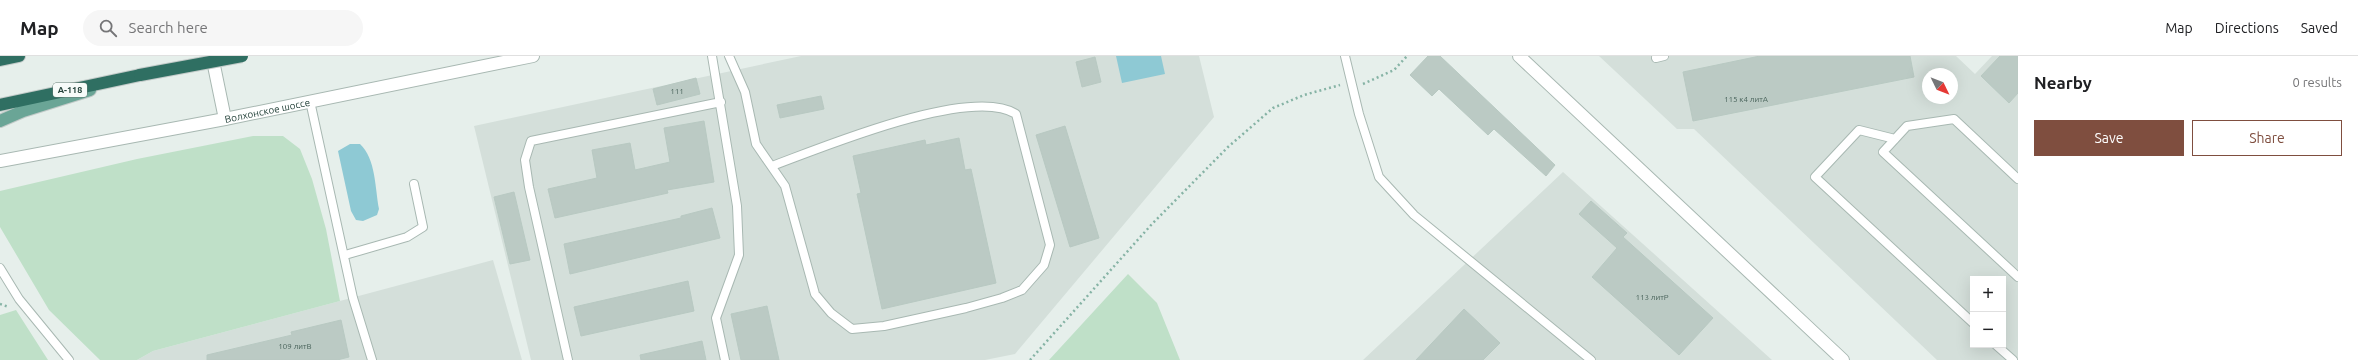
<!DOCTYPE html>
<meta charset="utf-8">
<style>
body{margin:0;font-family:Ubuntu,sans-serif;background:#f6f6f6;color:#202124}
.controls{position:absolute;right:12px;bottom:12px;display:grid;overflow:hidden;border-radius:0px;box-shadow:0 4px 16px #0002}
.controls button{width:36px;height:36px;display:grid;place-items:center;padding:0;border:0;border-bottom:1px solid #e0e0e0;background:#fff;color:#202124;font:20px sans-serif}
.compass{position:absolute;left:1922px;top:12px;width:36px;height:36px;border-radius:50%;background:#fff;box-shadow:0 4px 16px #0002;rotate:133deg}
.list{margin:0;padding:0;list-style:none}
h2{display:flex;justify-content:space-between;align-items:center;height:52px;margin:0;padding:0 16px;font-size:17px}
h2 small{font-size:13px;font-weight:400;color:#757577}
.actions{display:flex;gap:8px;padding:12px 16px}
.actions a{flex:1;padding:9px 0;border:1px solid #7f4e3f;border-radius:0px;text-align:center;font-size:14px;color:#7f4e3f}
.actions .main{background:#7f4e3f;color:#fff}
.icon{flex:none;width:22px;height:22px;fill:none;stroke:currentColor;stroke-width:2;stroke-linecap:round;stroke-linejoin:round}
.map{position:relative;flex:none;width:2018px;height:304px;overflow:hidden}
header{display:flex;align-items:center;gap:24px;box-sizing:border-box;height:56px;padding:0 20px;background:#fff;border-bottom:1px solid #e0e0e0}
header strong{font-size:19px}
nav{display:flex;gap:22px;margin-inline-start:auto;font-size:14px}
.search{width:280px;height:36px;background:#f6f6f6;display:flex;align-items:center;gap:10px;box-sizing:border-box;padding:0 14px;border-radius:22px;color:#757577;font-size:15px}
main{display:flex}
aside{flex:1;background:#fff}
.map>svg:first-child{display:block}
.built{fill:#d4dfda;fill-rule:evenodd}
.green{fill:#bfe0c8}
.water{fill:#8ec9d4}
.building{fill:#bbcac4;stroke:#b8c9c2}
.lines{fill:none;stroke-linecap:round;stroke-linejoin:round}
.lane-casing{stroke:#a8b8b2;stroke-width:10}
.street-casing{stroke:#a8b8b2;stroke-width:14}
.primary-casing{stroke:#c2cac8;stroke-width:14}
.highway-casing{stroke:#c2cac8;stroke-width:14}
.path{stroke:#86b3a5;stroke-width:2.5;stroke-dasharray:2 3;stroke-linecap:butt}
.lane{stroke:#fff;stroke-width:8}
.street{stroke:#fff;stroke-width:12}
.primary{stroke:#6aa596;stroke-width:12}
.highway{stroke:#2f6f62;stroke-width:12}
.highway-bridge-casing{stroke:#c2cac8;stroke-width:14;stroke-linecap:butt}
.highway-bridge{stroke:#2f6f62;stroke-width:12}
.labels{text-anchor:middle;stroke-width:4;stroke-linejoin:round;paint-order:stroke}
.number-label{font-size:8px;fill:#4a645c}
.shield{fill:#f7fbf9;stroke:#637a73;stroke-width:1}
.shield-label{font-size:9px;font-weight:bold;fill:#24423a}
.street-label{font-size:10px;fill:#24423a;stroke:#f7fbf9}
</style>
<header>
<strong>Map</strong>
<div class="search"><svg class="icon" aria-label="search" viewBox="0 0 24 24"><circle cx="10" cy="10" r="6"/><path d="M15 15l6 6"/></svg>Search here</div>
<nav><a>Map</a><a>Directions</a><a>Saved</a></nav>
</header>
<main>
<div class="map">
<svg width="2018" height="304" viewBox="0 0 2018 304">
<rect width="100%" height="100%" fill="#e6efeb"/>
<!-- built -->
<path class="built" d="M801,0H1199L1214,61L1015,298L985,304H531L474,70Z
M1599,0H1956L1975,18L1992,0H2018V304H1937L1694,73H1677ZM1928,18H1952V42H1928ZM1973,223H2003V289H1973Z
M1563,116L1772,304H1363Z
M493,204L522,304H137L153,295Z"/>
<!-- green -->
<path class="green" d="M253,80H283L300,93L312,123L326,173L340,245L153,295L137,304H100L49,254L0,171V135L137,103Z
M1128,218L1157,247L1180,304H1049Z
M16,254L48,304H0V259Z"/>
<!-- water -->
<path class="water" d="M1116,0H1161L1165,18L1122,27Z
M350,88H360C376,103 375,132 379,153L377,159L363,165L356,164L351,155L338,95Z"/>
<!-- building -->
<path class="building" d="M1428,0H1440L1555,109L1546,120L1494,73L1488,79L1439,33L1432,40L1410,19Z
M1760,0H1910L1914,21L1693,65L1683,16Z
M2000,0H2018V37L2009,47L1981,20Z
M1095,1L1101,26L1082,31L1076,6Z
M696,22L700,38L657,49L653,33Z
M821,40L824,53L780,62L777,49Z
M704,65L714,126L667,134L668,137L555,162L548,133L597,122L592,94L630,87L635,114L670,106L664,72Z
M1065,70L1099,182L1070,191L1036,79Z
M959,82L965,114L971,113L996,227L882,253L857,138L861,137L853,100L925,84L926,89Z
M514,136L530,204L510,208L494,141Z
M1591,145L1627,177L1623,181L1713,262L1679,299L1592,221L1617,192L1579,158Z
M712,152L720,182L570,218L564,188L681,162V160Z
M688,225L694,255L581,280L574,251Z
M767,250L779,304H741L731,258Z
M1464,253L1500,287L1483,304H1416Z
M341,264L349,301L337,304H207V299L292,279L291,276Z
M702,285L706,304H641L640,299Z"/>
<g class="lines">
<!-- lane casing -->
<g class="lane-casing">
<path id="lane" d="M712,0L737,150L739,199L716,262L725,304
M729,0L745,36L756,88L785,130L815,238L831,257L852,273L884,270L966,252L1002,242L1022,234L1044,209L1050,189L1016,58C971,29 821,92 772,110
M1345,0L1359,58L1379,121L1414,159L1591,304
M1656,2L1664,0
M310,45L353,242L372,304
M1895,83L1859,74L1815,121L1973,267
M2018,123L1954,63L1907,70L1883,96L2018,221
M345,199L407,181L423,171L414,128
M0,212L19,243L69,304
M1996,289L2013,304
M568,304L529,131L525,104L531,85L721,46"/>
</g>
<!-- street casing -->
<g class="street-casing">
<g id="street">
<path d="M212,0L225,63"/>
<path d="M1519,0L1843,304"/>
<path id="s1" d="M0,105L225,63L533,0"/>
</g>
</g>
<!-- primary casing -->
<g class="primary-casing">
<path id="primary" d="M0,65L23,55L90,34"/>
</g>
<!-- highway casing -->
<g class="highway-casing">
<path id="highway" d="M0,4L19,0
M0,49L140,19"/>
</g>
<!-- path -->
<path class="path" d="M1363,28L1394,14L1407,0
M0,248L9,251
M1030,304L1152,168L1228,91L1273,52L1304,39L1340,29"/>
<!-- lane -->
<use href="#lane" class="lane"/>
<!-- street -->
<use href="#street" class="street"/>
<!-- primary -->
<use href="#primary" class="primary"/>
<!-- highway -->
<use href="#highway" class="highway"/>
<!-- highway-bridge casing -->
<g class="highway-bridge-casing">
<path id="highway-bridge" d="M140,19L242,0"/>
</g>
<!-- highway-bridge -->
<use href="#highway-bridge" class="highway-bridge"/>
</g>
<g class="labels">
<!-- number labels -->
<g class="number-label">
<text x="677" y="38">111</text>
<text x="1746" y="46">115 к4 литА</text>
<text x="1652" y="244">113 литР</text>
<text x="295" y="293">109 литВ</text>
</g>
<!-- shield labels -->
<rect class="shield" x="53" y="27" width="34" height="14" rx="3"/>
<g class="shield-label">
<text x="70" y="37">А-118</text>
</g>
<!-- street labels -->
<g class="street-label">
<text dy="4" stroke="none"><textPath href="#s1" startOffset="272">Волхонское шоссе</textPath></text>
</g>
</g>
</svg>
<div class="controls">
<button>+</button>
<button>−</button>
</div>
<svg class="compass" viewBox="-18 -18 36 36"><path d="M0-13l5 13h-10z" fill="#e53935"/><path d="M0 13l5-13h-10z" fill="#757577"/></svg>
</div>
<aside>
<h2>Nearby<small>0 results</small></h2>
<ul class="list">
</ul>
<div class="actions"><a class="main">Save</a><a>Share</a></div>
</aside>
</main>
